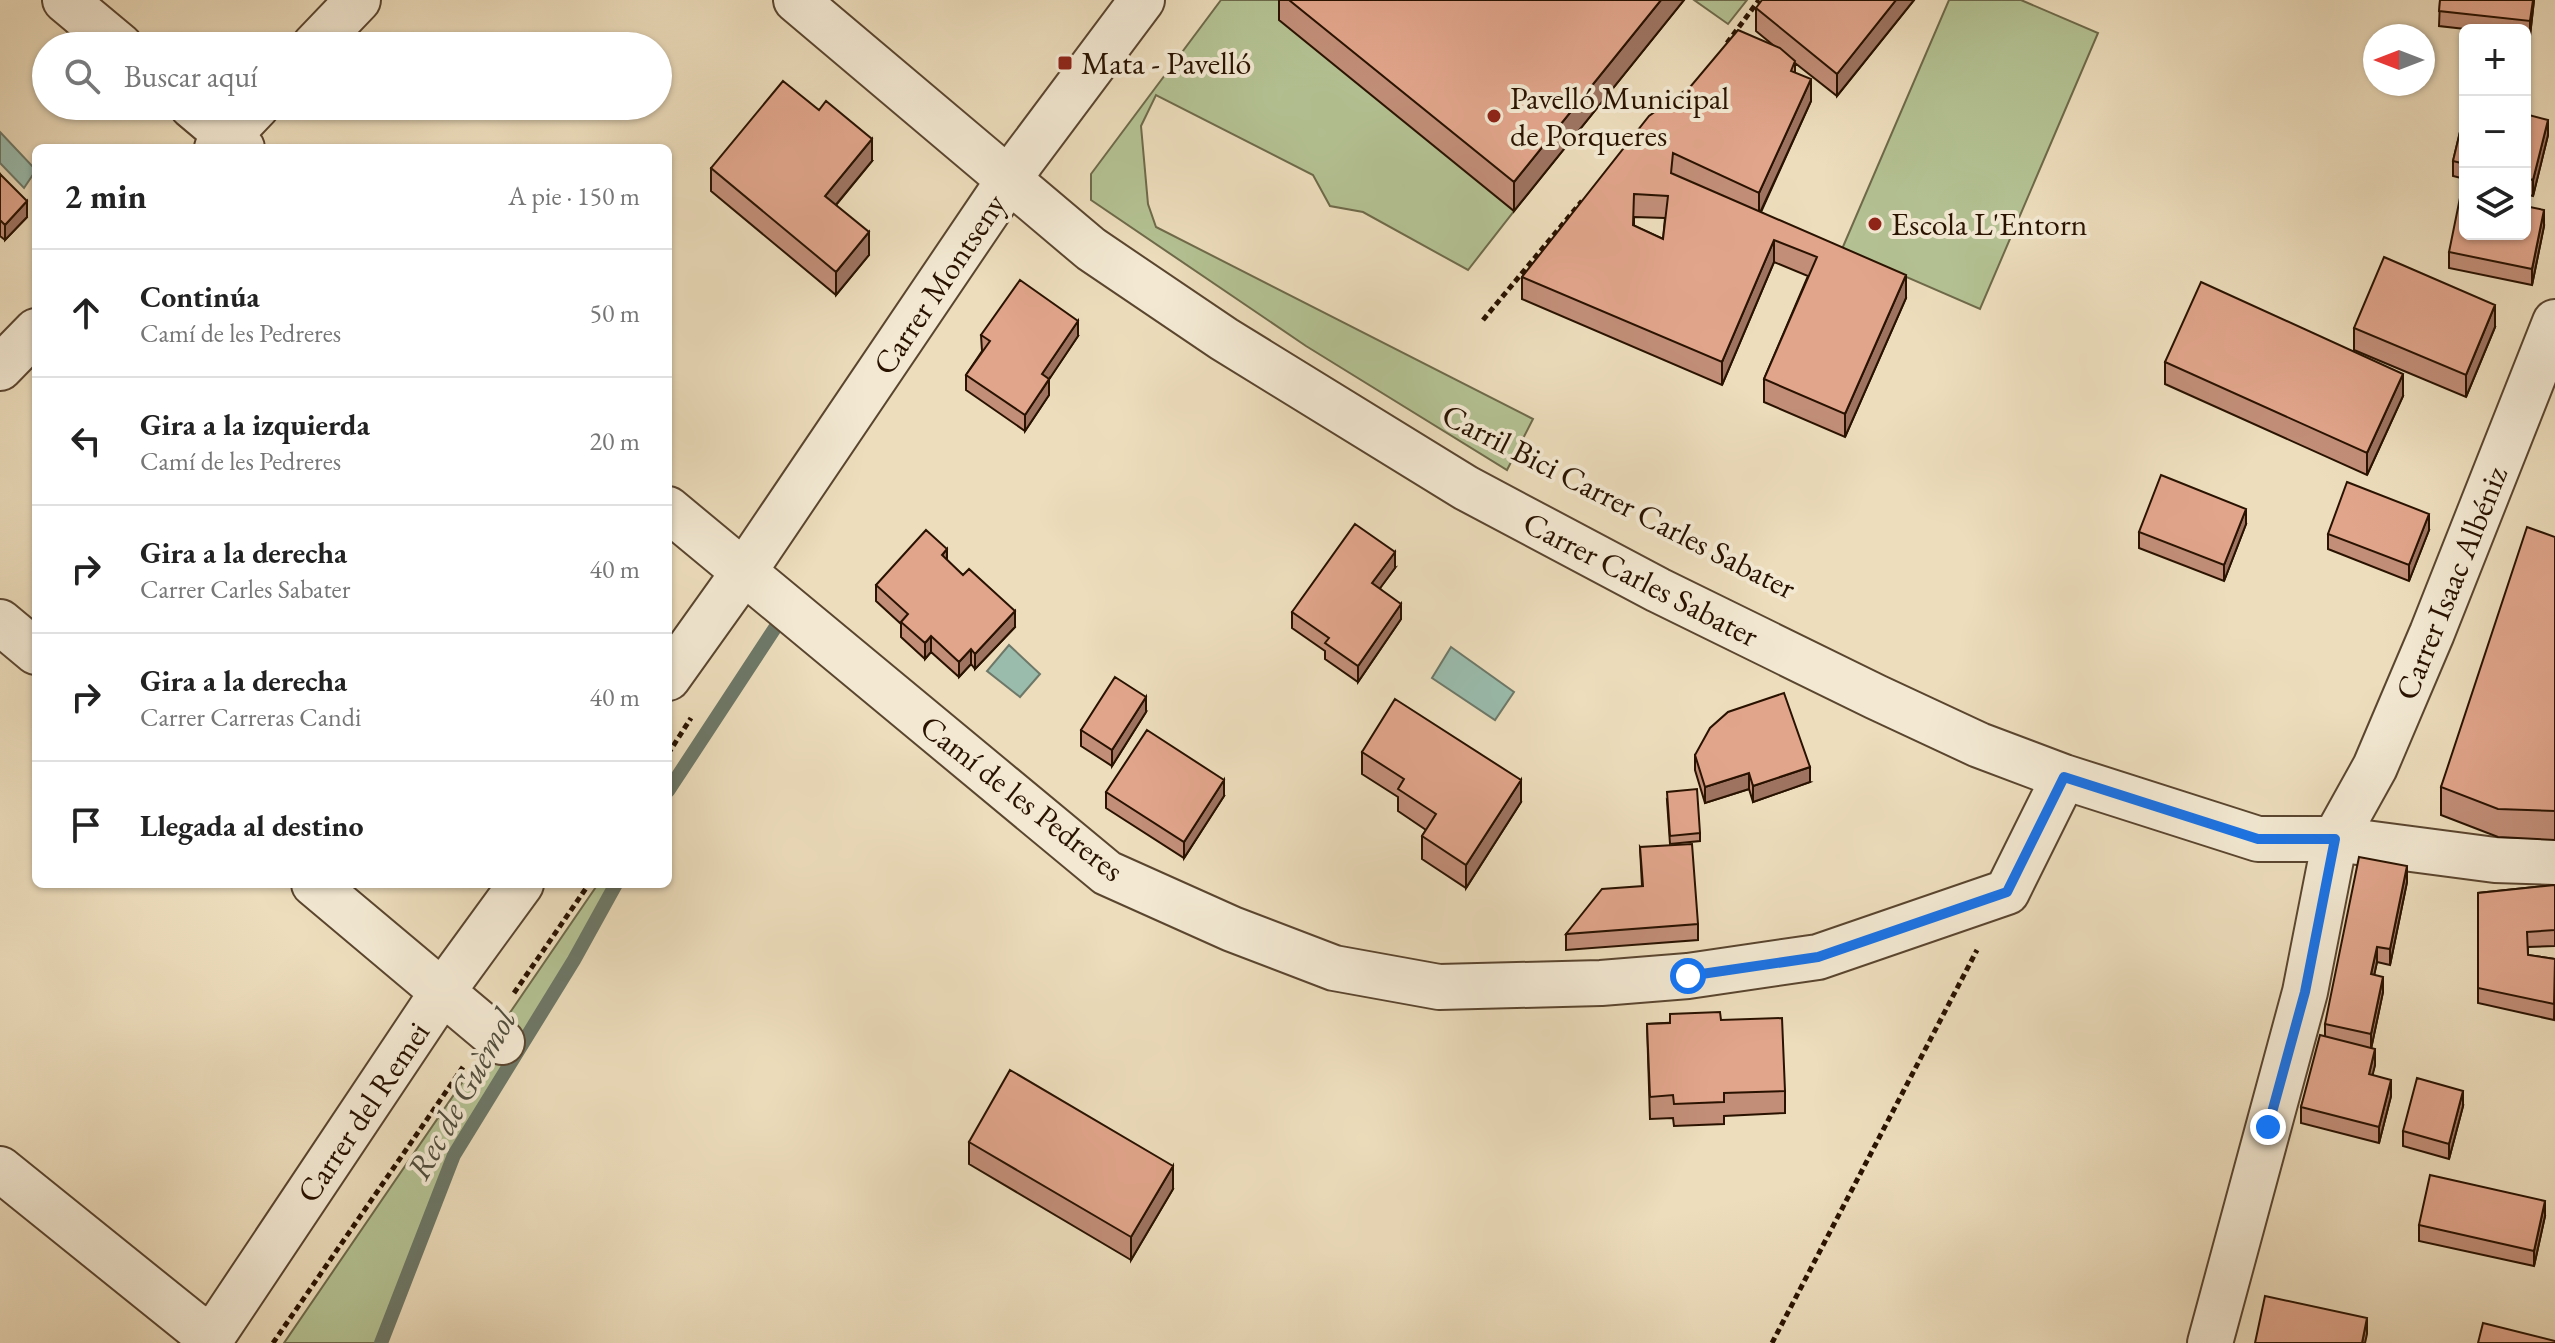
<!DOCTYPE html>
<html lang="es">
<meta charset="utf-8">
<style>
body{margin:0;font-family:"EB Garamond",serif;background:#f2f2f2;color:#222}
.controls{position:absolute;right:24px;top:24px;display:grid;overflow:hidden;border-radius:12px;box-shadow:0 2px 6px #0004}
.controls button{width:72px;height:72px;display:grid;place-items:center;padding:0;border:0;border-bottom:2px solid #e0e0e0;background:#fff;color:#222;font:40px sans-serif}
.compass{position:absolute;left:2363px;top:24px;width:72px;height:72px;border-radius:50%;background:#fff;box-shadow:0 2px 6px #0004;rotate:270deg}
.stop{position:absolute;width:24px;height:24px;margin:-18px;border:6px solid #1a73e8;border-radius:50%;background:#fff}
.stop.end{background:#1a73e8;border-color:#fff;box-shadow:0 2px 8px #0008}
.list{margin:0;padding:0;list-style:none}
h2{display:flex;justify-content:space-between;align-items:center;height:104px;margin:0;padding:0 32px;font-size:34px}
h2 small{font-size:26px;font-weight:400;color:#767676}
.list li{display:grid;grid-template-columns:52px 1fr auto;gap:24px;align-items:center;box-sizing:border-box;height:128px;padding:0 32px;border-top:2px solid #e0e0e0}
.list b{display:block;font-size:30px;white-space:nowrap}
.list p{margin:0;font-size:26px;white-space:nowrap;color:#767676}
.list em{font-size:26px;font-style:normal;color:#767676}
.icon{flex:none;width:44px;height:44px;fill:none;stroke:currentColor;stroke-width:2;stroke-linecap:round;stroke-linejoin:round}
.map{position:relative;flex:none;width:2555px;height:1343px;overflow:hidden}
.search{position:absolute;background:#fff;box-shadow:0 2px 6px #0004;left:32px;top:32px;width:640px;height:88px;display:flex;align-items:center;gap:20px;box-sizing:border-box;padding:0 28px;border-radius:44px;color:#767676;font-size:30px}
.panel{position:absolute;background:#fff;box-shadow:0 2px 6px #0004;left:32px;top:144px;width:640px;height:744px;border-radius:12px}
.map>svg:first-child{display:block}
.green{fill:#b4c293;stroke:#6e6a4a;stroke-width:2}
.water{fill:#9abcad;stroke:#6d7868;stroke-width:2}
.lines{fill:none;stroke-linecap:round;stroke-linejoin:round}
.stream{stroke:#6d7868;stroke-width:14}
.minor-casing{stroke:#5a452f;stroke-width:48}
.path{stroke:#291200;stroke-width:5;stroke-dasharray:6 4;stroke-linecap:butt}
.minor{stroke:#f3e9d3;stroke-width:44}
.wall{fill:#c28e78;stroke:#291200;stroke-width:2;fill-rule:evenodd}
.shaded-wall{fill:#9e7461;stroke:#291200;stroke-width:2}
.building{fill:#e1a58b;stroke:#291200;stroke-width:2;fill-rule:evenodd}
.route{stroke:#1a73e8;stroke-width:10}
.poi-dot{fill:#8f2418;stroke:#f3e9d3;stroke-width:3}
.labels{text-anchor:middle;stroke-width:8;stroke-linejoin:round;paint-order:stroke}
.poi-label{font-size:32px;fill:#291200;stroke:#f3e9d3;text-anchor:start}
.street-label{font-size:32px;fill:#291200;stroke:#f3e9d3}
.water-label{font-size:34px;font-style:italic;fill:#514e3d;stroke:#f3e9d3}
</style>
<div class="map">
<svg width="2555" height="1343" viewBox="0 0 2555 1343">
<rect width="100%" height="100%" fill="#edddbc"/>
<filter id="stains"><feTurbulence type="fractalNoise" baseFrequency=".0025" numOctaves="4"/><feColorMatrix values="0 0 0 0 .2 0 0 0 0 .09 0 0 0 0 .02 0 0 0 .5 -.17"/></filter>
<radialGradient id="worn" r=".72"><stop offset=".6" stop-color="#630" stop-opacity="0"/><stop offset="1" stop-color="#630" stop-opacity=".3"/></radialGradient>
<!-- green -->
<path class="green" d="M1221,0H1295L1514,211L1468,270L1363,212L1330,206L1313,175L1156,95L1141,126L1148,204L1156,227L1533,419L1507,470L1306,346L1091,200V174Z
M1694,0H1747L1728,24Z
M1949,0H2021L2098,33L1980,309L1842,249Z
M598,884H616L574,960L454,1155L381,1343H284Z"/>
<!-- water -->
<path class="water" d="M0,132L36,170L24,188L0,163Z
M1009,645L1040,674L1020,697L987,671Z
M1451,647L1514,692L1495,720L1432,678Z"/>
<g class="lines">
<!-- stream -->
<path class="stream" d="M668,791L775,628
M381,1343L454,1155L574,960L616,884"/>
<!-- minor casing -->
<g class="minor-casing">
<path id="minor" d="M65,0L120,46
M796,0L1091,249L1224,339L1466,488L1658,590L1876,697L1979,745L2064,777L2258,839H2335L2495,860L2555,862
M314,46L358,0
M192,106L242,148
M217,148L257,106
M0,368L36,331
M668,509L1107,873L1232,929L1334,968L1439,987L1601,983L1688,976L1818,957L2007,892L2064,777
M0,622L36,652
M668,678L743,573L1023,159L1142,0
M314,884L502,1042
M0,1169L211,1339
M208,1343L443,991L521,884
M2210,1343L2305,992L2335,839L2375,767L2432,633L2555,322"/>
</g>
<!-- path -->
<path class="path" d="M1727,43L1759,0
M1483,320L1582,201
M668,754L691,718
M514,993L589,884
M273,1343L463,1067
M1772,1343L1977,950"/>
<!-- minor -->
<use href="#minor" class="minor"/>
</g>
<!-- wall -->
<path class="wall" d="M1279,0H1684L1514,211L1279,20Z
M1914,0L1837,96L1795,63V73L1811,101L1761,212L1906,298L1845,437L1764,402V379L1808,276L1774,262L1722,385L1522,299V277L1773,45L1756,31V8ZM1634,217L1665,218L1663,239L1634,226Z
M2440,0H2534L2530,36H2525V30H2474L2439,26Z
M2465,111V179L2453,176V161Z
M2525,114L2548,135L2533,196L2525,194Z
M872,161L836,205L869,255L836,295L711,191V168Z
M0,174L27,217L5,240L0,236Z
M2544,226L2532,285L2449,268V252Z
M2495,327L2466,397L2354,350V328Z
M981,335L1078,336L1049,379V395L1025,431L966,390V375L982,351Z
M2165,362L2403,396L2367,475L2165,384Z
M2246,524L2224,581L2139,548V532Z
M2429,530L2409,581L2328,549V534Z
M2555,537V840L2498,837L2441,815V787Z
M947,560L1015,627L975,669L971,664L959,677L931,652L925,659L901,637V624L876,601V585Z
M1395,568L1380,588L1401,619L1358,682L1325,659V651L1292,628V612Z
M1146,712L1112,766L1081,746V730Z
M1362,752L1521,802L1466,888L1422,859V836L1426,830L1398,811V797L1362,774Z
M1695,755L1810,782L1753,802L1749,789L1705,803L1695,770Z
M1106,792L1224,796L1184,858L1106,808Z
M1667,800L1700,833V841L1670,844Z
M1640,847L1698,924V940L1566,950V934L1642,886Z
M2407,882L2390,965L2377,962L2374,975L2383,992L2371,1049L2375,1065L2372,1075L2391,1096L2379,1143L2301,1123V1107L2325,1036V1024Z
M2555,885V946L2528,947V955L2555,959L2554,1020L2478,1003V893Z
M1721,1020L1785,1091V1113L1724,1116V1124L1674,1126L1673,1118L1650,1119L1647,1024Z
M2463,1106L2449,1159L2403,1146V1131Z
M969,1142L1173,1189L1131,1260L969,1164Z
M2545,1216L2534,1266L2419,1241V1225Z"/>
<!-- shaded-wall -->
<path class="shaded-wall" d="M1661,0H1684L1514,211V182Z
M1896,0H1914L1837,96V74Z
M2533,0H2534L2530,36V21Z
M1811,79V101L1759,215V193Z
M2548,120V135L2533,196V180Z
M872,139V161L825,218V196Z
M27,201V217L5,240V225Z
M2544,210V226L2532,285V269Z
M869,232V255L836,295V272Z
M1774,240V262L1722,385V362Z
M1906,275V298L1845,437V414Z
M2495,305V327L2466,397V375Z
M1078,321V336L1042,390V374Z
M2403,374V396L2367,475V453Z
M1049,379V395L1025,431V415Z
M2246,509V524L2224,581V565Z
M2429,514V530L2409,581V565Z
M947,549V564L942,555Z
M1395,552V568L1372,599V583Z
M1401,604V619L1358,682V666Z
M1015,611V627L975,669V654Z
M931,636V652L925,659V643Z
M971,649V664L959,677V662Z
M1146,697V712L1112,766V750Z
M1810,767V782L1753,802V786Z
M1749,773V789L1705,803V787Z
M1224,780V796L1184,858V842Z
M1521,780V802L1466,888V865Z
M2407,866V882L2390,965V949Z
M2377,947V962L2371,990V974Z
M2383,977V992L2371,1049V1034Z
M2375,1049V1065L2369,1090V1074Z
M2391,1080V1096L2379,1143V1127Z
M2463,1091V1106L2449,1159V1144Z
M1173,1166V1189L1131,1260V1237Z
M2545,1201V1216L2534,1266V1251Z
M2367,1318V1334L2365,1343H2362Z"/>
<!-- building -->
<path class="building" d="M1289,0H1661L1514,182Z
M1762,0H1896L1837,74L1756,8Z
M2440,0H2533L2530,21L2439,11Z
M1738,30L1780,48L1795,61L1791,71L1811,79L1759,193L1673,153L1671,173L1906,275L1845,414L1764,379L1817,257L1774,240L1722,362L1522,277L1649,116L1691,86ZM1634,194L1668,196L1663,239L1633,225Z
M783,81L819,110L826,101L872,139L825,196L869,232L836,272L711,168Z
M2465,111V164L2453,161Z
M2525,114L2548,120L2533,180L2525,178Z
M0,174L27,201L5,225L0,220Z
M2461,193L2465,194V234H2525V206L2544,210L2532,269L2449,252Z
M2384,257L2495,305L2466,375L2354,328Z
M1020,280L1078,321L1042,374L1049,379L1025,415L966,375L990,341L981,335Z
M2201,282L2403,374L2367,453L2165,362Z
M2161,475L2246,509L2224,565L2139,532Z
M2347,482L2429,514L2409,565L2328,534Z
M1355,524L1395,552L1372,583L1401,604L1358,666L1325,643L1329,638L1292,612Z
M2527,527L2555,537V811L2498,809L2441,787Z
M926,530L947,549L942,555L963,575L969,569L1015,611L975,654L971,649L959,662L931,636L925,643L901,622L908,614L876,585Z
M1115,677L1146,697L1112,750L1081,730Z
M1784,693L1810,767L1753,786L1749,773L1705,787L1695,755L1710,728L1728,712Z
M1395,699L1521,780L1466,865L1422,836L1436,814L1398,789L1404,779L1362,752Z
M1147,730L1224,780L1184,842L1106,792Z
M1697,789L1700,833L1670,836L1667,792Z
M1692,844L1698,924L1566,934L1602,889L1643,886L1640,847Z
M2359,857L2407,866L2390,949L2377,947L2371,974L2383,977L2371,1034L2325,1024Z
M2555,885V930L2527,932L2528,955L2555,959L2554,1004L2478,988V893Z
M1720,1012L1721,1020L1782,1018L1785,1091L1724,1093V1102L1674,1104L1673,1095L1650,1097L1647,1024L1670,1023V1014Z
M2320,1035L2375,1049L2369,1074L2391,1080L2379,1127L2301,1107Z
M1010,1070L1173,1166L1131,1237L969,1142Z
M2417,1078L2463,1091L2449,1144L2403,1131Z
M2430,1175L2545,1201L2534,1251L2419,1225Z
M2265,1296L2367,1318L2362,1343H2255Z
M2483,1323L2555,1341V1343H2478Z"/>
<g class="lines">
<!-- route -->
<path class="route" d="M1688,976L1818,957L2007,892L2064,777L2258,839H2335L2305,992L2268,1127"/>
</g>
<!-- markers -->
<g class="poi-dot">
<rect x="1057" y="55" width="16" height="16" rx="4"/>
<circle cx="1494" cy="116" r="8"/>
<circle cx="1875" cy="224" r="8"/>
</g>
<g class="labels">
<!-- poi labels -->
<g class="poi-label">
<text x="1081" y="74">Mata - Pavelló</text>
<text x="1510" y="109">Pavelló Municipal<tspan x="1510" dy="37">de Porqueres</tspan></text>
<text x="1891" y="235">Escola L'Entorn</text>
</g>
<!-- street labels -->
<g class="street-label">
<text transform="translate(939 284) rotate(-56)" y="11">Carrer Montseny</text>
<text transform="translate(1619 501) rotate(27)" y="11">Carril Bici Carrer Carles Sabater</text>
<text transform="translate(1641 579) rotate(27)" y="11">Carrer Carles Sabater</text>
<text transform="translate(2451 583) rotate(-68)" y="11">Carrer Isaac Albéniz</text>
<text transform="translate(1022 798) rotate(38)" y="11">Camí de les Pedreres</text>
<text transform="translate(363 1112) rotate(-56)" y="11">Carrer del Remei</text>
</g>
<!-- water labels -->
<g class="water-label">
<text transform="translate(461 1094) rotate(-61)" y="12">Rec de Guèmol</text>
</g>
</g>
<rect width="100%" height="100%" filter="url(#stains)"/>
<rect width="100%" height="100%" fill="url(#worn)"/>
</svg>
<div class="controls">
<button>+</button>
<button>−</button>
<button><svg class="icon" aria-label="layers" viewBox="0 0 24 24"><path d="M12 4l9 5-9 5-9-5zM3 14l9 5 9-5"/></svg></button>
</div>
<svg class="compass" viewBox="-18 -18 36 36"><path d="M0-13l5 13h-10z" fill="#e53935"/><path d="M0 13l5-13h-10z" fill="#767676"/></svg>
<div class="stop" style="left:1688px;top:976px"></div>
<div class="stop end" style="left:2268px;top:1127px"></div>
<div class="search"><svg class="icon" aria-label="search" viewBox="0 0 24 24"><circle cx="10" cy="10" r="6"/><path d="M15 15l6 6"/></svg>Buscar aquí</div>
<section class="panel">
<h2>2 min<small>A pie · 150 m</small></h2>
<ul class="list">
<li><svg class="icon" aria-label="ahead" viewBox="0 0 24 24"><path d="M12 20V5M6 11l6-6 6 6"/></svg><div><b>Continúa</b><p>Camí de les Pedreres</p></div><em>50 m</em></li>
<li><svg class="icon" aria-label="left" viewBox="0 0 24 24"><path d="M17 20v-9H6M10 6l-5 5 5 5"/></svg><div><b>Gira a la izquierda</b><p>Camí de les Pedreres</p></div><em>20 m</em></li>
<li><svg class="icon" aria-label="right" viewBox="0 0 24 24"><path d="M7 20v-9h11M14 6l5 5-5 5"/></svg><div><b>Gira a la derecha</b><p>Carrer Carles Sabater</p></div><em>40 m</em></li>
<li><svg class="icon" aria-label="right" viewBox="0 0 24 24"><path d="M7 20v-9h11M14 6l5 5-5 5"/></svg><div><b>Gira a la derecha</b><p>Carrer Carreras Candi</p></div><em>40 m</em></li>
<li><svg class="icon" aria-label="arrive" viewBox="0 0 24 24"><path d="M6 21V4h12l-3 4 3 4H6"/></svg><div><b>Llegada al destino</b></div></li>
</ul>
</section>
</div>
